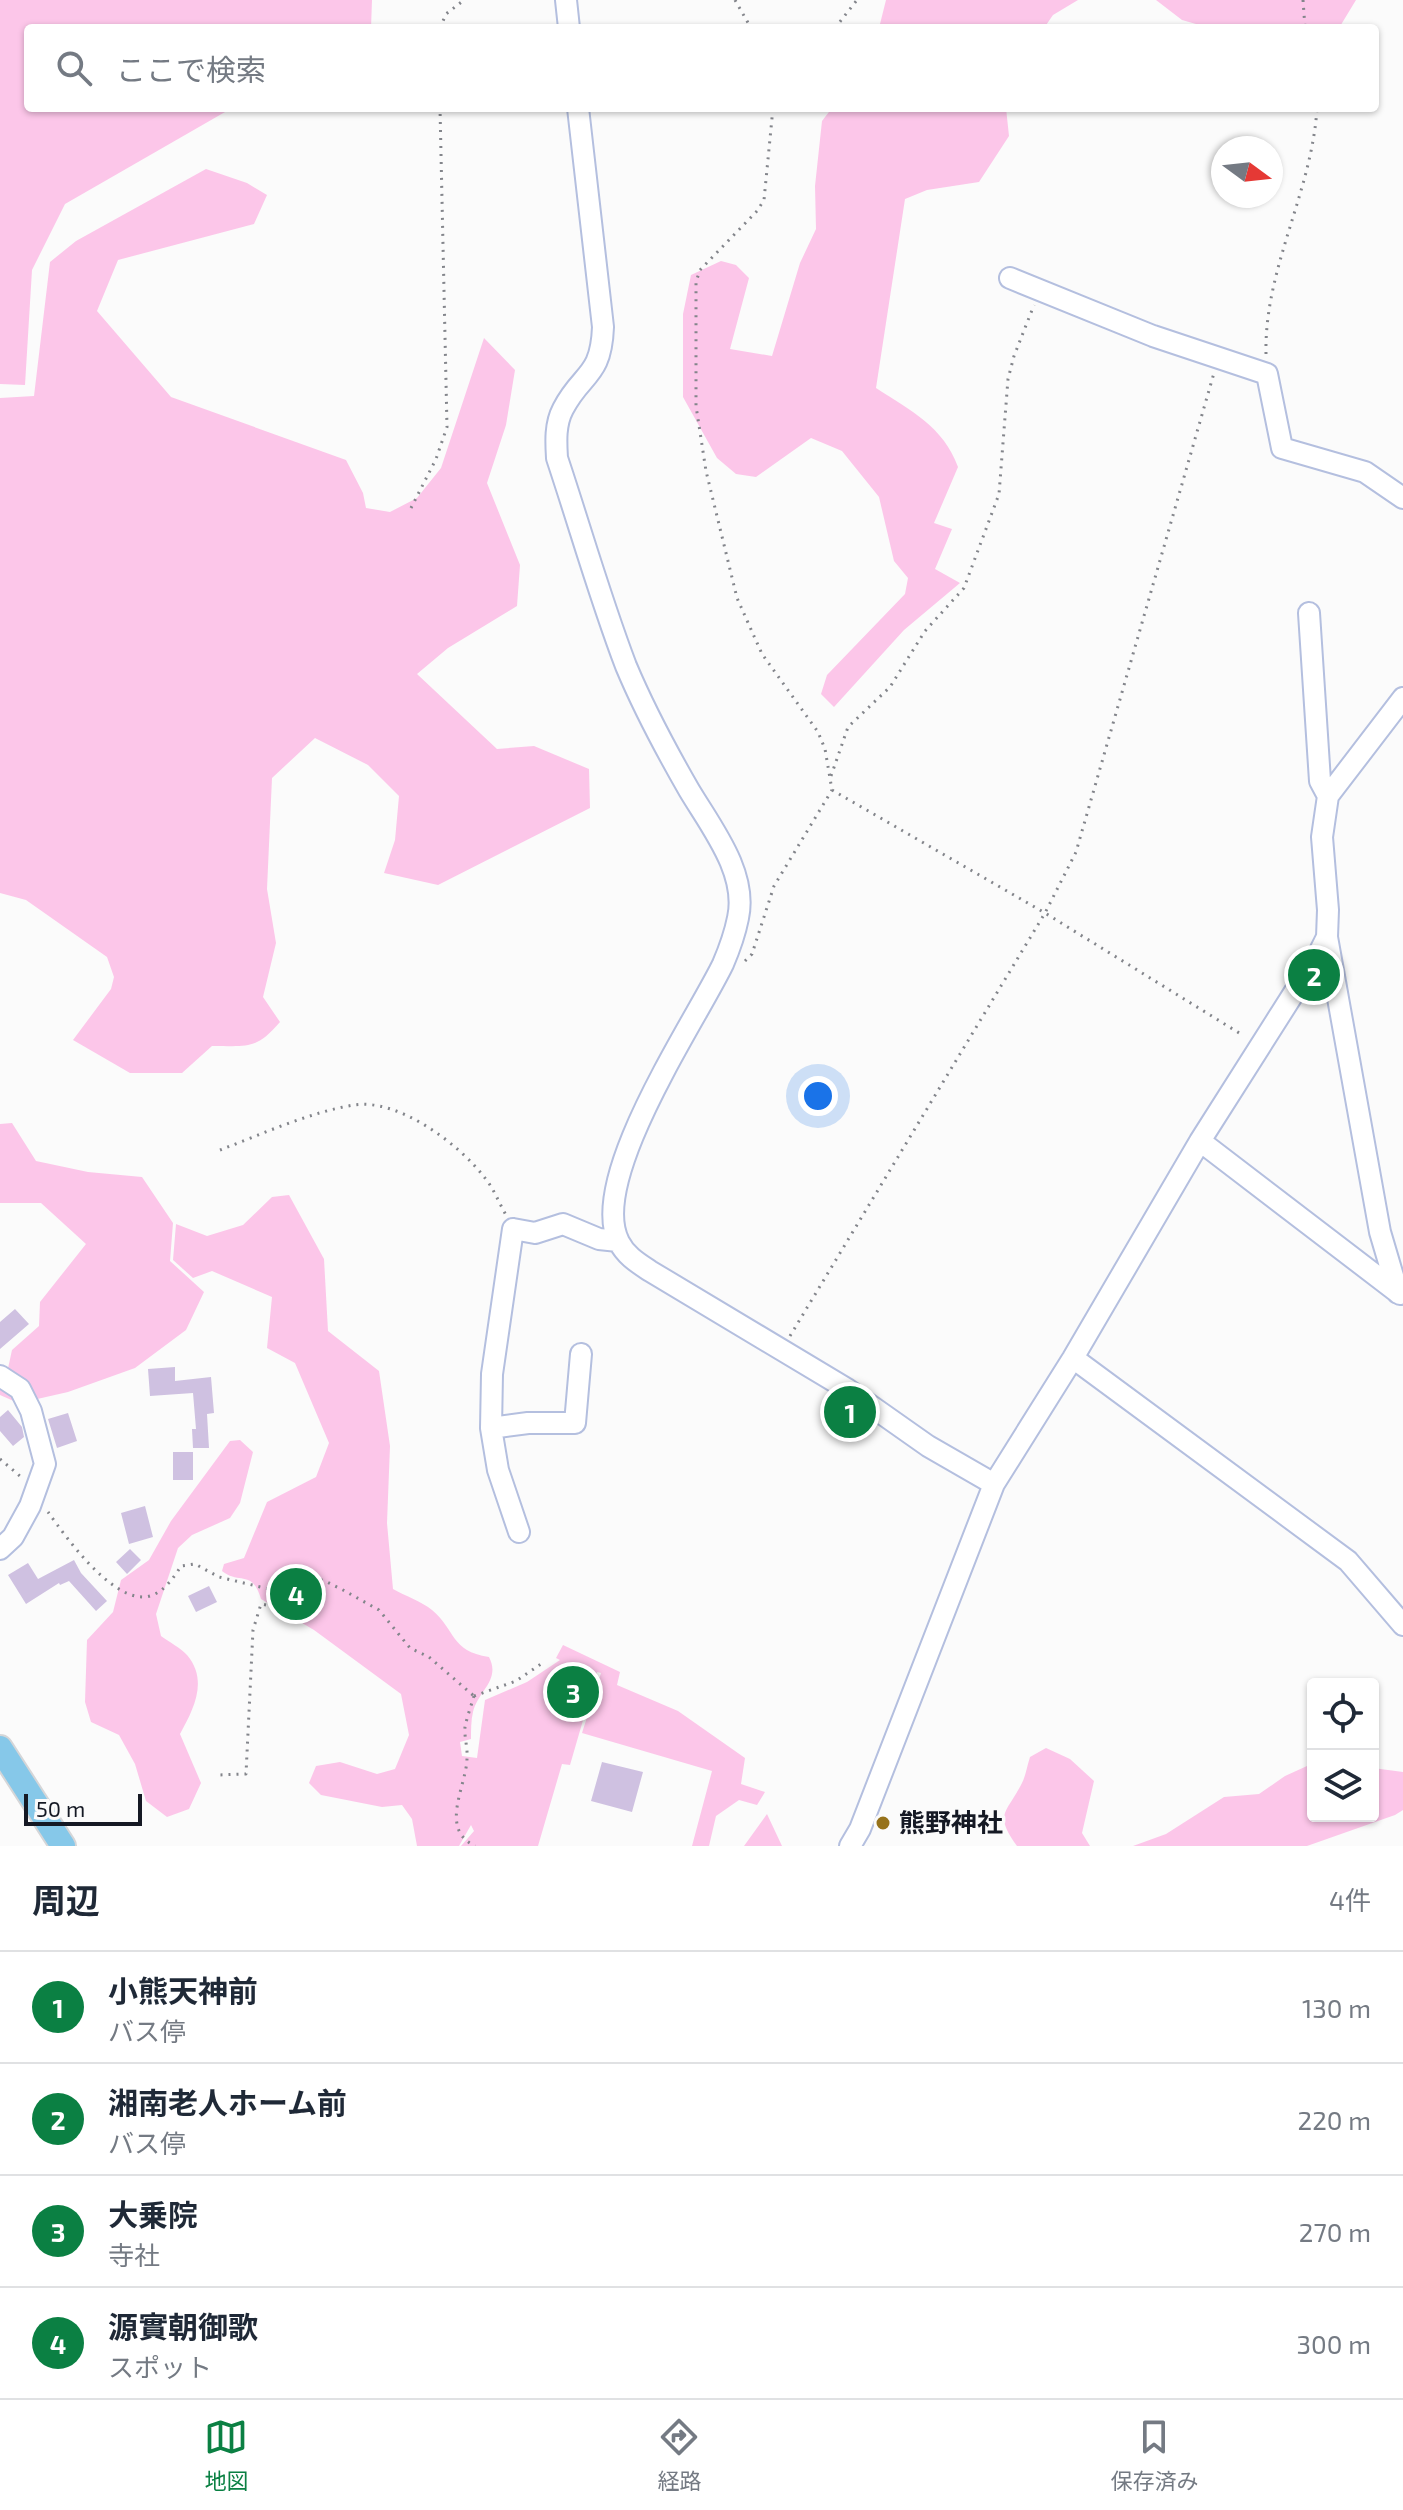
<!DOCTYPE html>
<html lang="ja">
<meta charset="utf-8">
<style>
body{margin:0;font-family:"Exo 2","Noto Sans JP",sans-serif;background:#f2f2f3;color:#1f2937}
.controls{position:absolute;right:24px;bottom:24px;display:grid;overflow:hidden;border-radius:8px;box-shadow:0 2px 6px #0004}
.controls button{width:72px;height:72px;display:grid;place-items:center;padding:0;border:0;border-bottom:2px solid #e0e1e3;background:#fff;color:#1f2937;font:40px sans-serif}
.compass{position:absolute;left:1211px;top:136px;width:72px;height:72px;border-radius:50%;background:#fff;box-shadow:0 2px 6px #0004;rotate:105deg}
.scale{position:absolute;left:24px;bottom:20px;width:118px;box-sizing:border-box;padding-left:8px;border:4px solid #151924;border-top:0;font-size:22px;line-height:28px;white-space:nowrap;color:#151924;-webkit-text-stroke:6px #fbfbfb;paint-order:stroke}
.you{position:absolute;left:818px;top:1096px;width:28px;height:28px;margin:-20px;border:6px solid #fff;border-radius:50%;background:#1a73e8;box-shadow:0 0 0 12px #1a73e833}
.badge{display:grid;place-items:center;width:52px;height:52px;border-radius:50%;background:#0b8043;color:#fff;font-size:26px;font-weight:700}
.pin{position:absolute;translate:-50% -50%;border:4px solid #fff;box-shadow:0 2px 8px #0006}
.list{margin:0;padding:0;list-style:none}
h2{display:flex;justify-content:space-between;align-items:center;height:104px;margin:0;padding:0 32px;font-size:34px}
h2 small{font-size:26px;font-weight:400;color:#747a83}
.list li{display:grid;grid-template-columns:52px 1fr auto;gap:24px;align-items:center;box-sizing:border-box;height:112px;padding:0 32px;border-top:2px solid #e0e1e3}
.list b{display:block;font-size:30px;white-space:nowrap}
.list p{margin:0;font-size:26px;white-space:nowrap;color:#747a83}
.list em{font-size:26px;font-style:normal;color:#747a83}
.icon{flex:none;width:44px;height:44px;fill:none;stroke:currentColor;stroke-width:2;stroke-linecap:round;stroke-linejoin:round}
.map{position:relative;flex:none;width:1403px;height:1846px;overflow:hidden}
.search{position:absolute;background:#fff;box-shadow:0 2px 6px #0004;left:24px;right:24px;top:24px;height:88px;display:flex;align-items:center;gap:20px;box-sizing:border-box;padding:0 28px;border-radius:8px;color:#747a83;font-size:30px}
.sheet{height:552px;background:#fff}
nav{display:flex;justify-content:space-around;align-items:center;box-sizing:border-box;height:112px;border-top:2px solid #e0e1e3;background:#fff;font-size:22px;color:#747a83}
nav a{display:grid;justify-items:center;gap:4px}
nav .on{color:#0b8043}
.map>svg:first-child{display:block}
.green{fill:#fcc6e9}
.building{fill:#cfc1e1}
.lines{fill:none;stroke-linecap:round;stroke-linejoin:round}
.minor-casing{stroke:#b4bfdf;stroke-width:24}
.major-casing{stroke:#d5d6d8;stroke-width:28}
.path{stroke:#83858b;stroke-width:3;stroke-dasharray:2 6;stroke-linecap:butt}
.minor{stroke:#fff;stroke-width:20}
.major{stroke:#86c8e9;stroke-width:24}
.poi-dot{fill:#96721b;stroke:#fbfbfb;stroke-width:3}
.labels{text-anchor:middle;stroke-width:7;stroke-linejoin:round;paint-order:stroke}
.poi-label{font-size:26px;font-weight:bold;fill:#151924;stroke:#fbfbfb;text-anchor:start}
</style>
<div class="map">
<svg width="1403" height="1846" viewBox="0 0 1403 1846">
<rect width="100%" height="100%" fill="#fbfbfb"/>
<!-- green -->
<path class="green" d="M0,0H372L371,28H28V108H232L65,204L32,270L25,385L0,384Z
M886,0H1078L1053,15L1044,28H879Z
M1156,0H1356L1339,28H1210L1182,20Z
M832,108H1006L1009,136L979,182L927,190L905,199L876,388C911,411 943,426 958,467L934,523L952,529L935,569L960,583L904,630L834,707L821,694L827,675L905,594L908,578L894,561L879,497L842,451L811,438L756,477L736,474L717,458L683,397V314L691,275L721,261L736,265L749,278L730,349L772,356L800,263L816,229L815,186L822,121Z
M206,169L247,183L267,195L254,224L118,260L97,311L171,397L346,460L363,493L366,508L390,512L417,498L441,468L484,338L515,370L506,425L487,483L520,565L517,606L448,648L417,674L497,749L534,746L589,769L590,808L438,885L384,873L395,840L399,796L368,765L315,738L272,778L267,889L276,943L263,997L280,1022C256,1050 248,1046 212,1046L182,1073H130L73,1040L111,989L114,977L107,957L26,900L0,893V398L34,396L50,262L76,241Z
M12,1123L36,1161L88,1172L142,1177L173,1223L170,1261L204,1292L186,1330L135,1368L68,1392L24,1402H16L0,1395V1377L7,1373L12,1350L39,1326L40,1302L86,1244L41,1203H0V1124Z
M289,1195L324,1259L328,1331L379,1371L390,1446L387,1523L393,1589C405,1596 421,1601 432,1610C456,1630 450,1651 489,1657C501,1680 478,1691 473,1712C471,1720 471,1730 471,1739L460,1742L462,1756L477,1758L485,1700L527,1682L560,1660L556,1658L563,1645L620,1672L617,1685L678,1711L745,1758L741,1784L765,1792L757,1805L739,1800L716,1816L709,1846H692L712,1771L582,1733L601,1673L597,1672L570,1765L562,1764L538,1846H461L474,1831L471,1825L459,1846H417L412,1819L402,1805L382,1807L321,1795L309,1783L316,1766L340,1762L377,1774L395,1769L409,1735L401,1694L314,1630L261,1599C252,1569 240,1585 222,1571L224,1564L244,1558L267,1502L316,1477L329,1443L295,1363L267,1348L272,1297L212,1271L193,1278L173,1260L176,1224L207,1236L243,1225L272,1197Z
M240,1440L253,1452L240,1503L230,1518L192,1535L178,1548L156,1614L161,1636C169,1642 181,1648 187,1655C209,1681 193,1710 180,1734L201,1783L189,1809L167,1817L146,1801L135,1764L119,1735L91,1722L85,1702L87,1640L113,1612L121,1580L149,1560L171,1521L230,1441Z
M1046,1748L1070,1759L1094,1781L1082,1833L1090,1846H1017C993,1813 1007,1813 1022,1783C1026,1775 1027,1766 1030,1757Z
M1307,1766H1313V1816H1373V1768L1403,1772V1810L1395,1815L1307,1846H1133L1166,1834L1224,1797L1259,1794L1285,1776Z
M767,1814L782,1846H744Z"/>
<!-- building -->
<path class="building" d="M15,1309L29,1324L0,1349V1322Z
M175,1367V1381L211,1377L214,1413L207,1414L209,1448H193L192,1429H196L193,1393L150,1396L148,1369Z
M8,1410L22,1427L24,1437L13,1446L0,1431V1417Z
M68,1413L77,1441L57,1448L48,1419Z
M173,1452H193V1480H173Z
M145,1506L153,1537L129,1544L121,1513Z
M130,1549L141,1560L127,1574L116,1562Z
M74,1560L81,1573L107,1601L96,1611L69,1581L60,1585L59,1583L26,1604L8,1575L28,1563L38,1579Z
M209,1586L217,1602L196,1612L188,1596Z
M602,1762L643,1772L632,1812L591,1801Z"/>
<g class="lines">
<!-- minor casing -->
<g class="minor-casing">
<path id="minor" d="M566,0L569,28
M578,108L603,327C601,378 582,372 563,409C555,424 556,442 557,458C580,527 600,598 626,666C644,709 666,750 689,790C711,827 748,873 738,918C735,933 729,950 723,964C695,1022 587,1180 619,1242C626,1256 638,1263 650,1271L847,1389L928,1446L994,1484
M1010,278L1153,336L1267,374L1282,448L1365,472L1403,498
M1309,613L1320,781L1328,796
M1327,937L1380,1232L1398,1293
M1200,1141L1400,1294
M1073,1358L1348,1561L1403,1625
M0,1376L20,1389L31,1411L45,1464L30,1506L13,1537L0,1549
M491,1428L528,1423H575L581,1354
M519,1532L498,1470L491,1428L492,1374L513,1229L535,1233L563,1224L599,1239L618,1241
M850,1846L860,1829L994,1484L1073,1358L1200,1141L1318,955L1327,937L1328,910L1322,837L1328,796L1403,698"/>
</g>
<!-- major casing -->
<g class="major-casing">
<path id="major" d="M0,1748L63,1846"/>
</g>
<!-- path -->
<path class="path" d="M735,0L751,28
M1303,0L1305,28
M440,28L446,14L464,0
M835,28L857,0
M1266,354C1264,269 1312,192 1317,108
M411,508L436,459L447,427L440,108
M831,776L848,727L890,687L925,631L964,588L999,494L1008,379L1014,356L1034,305
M832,790L1045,913L1244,1036
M745,961L752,954L774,886L832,790L825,749L818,732L762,654L737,598L706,471L696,406V282L700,270L757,211L764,200L773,108
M220,1150C262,1134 310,1112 354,1105C399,1098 460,1145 485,1178C494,1189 499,1203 506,1215
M790,1336L1045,913L1076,852L1214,373
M0,1459L21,1477
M48,1512C66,1537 109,1598 144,1597C161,1596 173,1579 181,1566L195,1564L219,1577L273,1590L304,1602L303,1612L261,1604L253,1630L246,1774L217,1775
M274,1590L306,1581L323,1580L343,1590L379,1610L410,1648L429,1657L474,1696
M474,1696C471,1706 467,1717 465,1727C464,1737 468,1748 467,1759C466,1787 439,1829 475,1846
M474,1696L516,1681L544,1662"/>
<!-- minor -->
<use href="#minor" class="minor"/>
<!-- major -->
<use href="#major" class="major"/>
</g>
<!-- markers -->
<circle class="poi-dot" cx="883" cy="1823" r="8"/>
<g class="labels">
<!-- poi labels -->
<g class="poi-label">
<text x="899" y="1832">熊野神社</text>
</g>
</g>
</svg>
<div class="controls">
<button><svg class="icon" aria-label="locate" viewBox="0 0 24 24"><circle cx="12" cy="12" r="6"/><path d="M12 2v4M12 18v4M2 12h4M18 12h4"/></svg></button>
<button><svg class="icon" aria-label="layers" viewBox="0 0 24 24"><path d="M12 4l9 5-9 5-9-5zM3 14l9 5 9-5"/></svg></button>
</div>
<svg class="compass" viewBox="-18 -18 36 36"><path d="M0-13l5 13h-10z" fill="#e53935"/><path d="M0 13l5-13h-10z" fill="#747a83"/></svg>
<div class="scale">50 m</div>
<div class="you"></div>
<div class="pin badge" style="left:850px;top:1412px">1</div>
<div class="pin badge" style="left:1314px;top:975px">2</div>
<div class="pin badge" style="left:573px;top:1692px">3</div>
<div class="pin badge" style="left:296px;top:1594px">4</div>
<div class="search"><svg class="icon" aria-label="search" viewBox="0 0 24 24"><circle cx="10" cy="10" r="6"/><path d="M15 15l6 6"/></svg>ここで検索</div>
</div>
<section class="sheet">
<h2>周辺<small>4件</small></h2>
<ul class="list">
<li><span class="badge">1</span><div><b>小熊天神前</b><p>バス停</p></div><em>130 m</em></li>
<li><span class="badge">2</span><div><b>湘南老人ホーム前</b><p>バス停</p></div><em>220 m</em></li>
<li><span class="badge">3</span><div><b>大乗院</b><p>寺社</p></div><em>270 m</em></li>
<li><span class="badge">4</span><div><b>源實朝御歌</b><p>スポット</p></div><em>300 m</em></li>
</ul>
</section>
<nav>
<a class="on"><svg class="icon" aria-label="map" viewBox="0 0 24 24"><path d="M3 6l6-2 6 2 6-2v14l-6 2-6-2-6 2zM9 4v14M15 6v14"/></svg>地図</a>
<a><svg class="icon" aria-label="directions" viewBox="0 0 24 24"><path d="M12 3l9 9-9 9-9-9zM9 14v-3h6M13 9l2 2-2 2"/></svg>経路</a>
<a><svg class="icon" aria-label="saved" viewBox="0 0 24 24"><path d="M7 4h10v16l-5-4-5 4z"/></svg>保存済み</a>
</nav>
